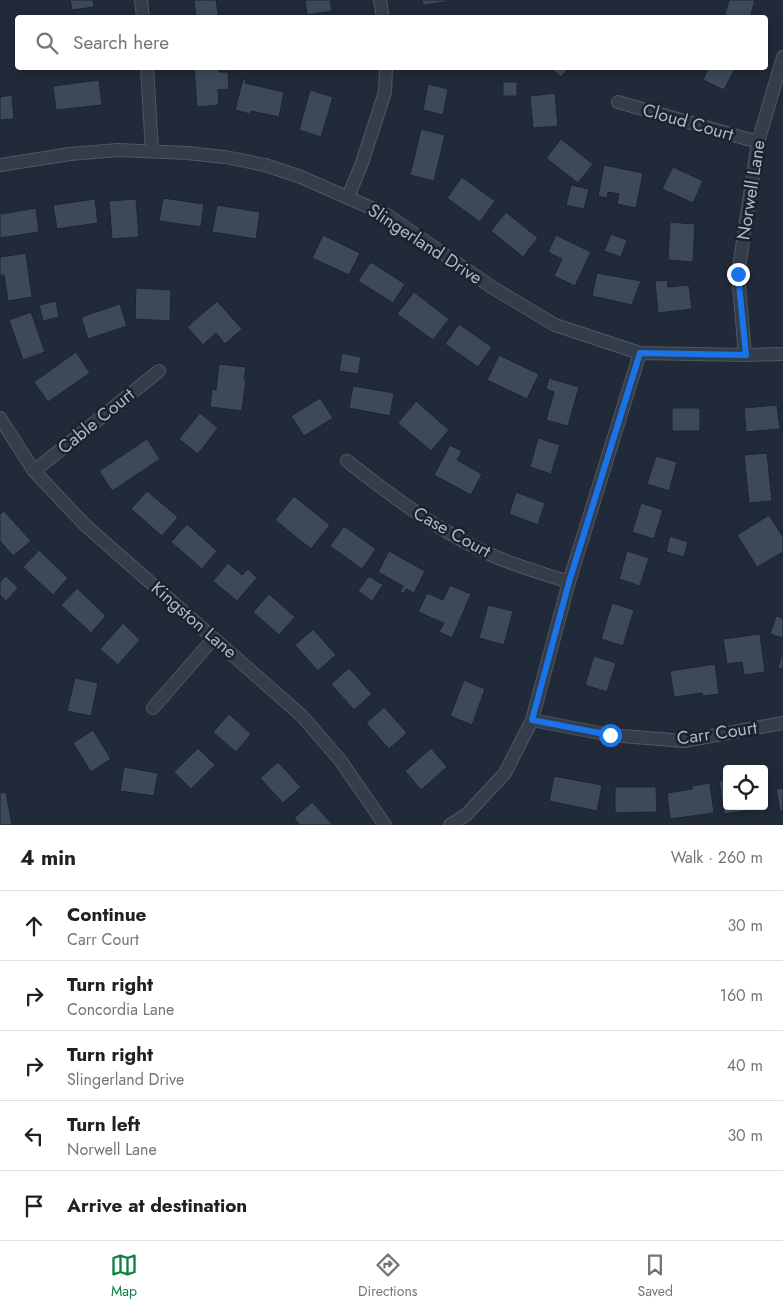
<!DOCTYPE html>
<meta charset="utf-8">
<style>
body{margin:0;font-family:Jost,sans-serif;background:#f2f2f2;color:#202124}
.controls{position:absolute;right:15px;bottom:15px;display:grid;overflow:hidden;border-radius:5px;box-shadow:0 2px 12px #0003}
.controls button{width:45px;height:45px;display:grid;place-items:center;padding:0;border:0;border-bottom:1px solid #e0e0e0;background:#fff;color:#202124;font:25px sans-serif}
.stop{position:absolute;width:15px;height:15px;margin:-11px;border:4px solid #1a73e8;border-radius:50%;background:#fff}
.stop.end{background:#1a73e8;border-color:#fff;box-shadow:0 1px 5px #0008}
.list{margin:0;padding:0;list-style:none}
h2{display:flex;justify-content:space-between;align-items:center;height:65px;margin:0;padding:0 20px;font-size:21px}
h2 small{font-size:16px;font-weight:400;color:#757577}
.list li{display:grid;grid-template-columns:32px 1fr auto;gap:15px;align-items:center;box-sizing:border-box;height:70px;padding:0 20px;border-top:1px solid #e0e0e0}
.list b{display:block;font-size:19px;white-space:nowrap}
.list p{margin:0;font-size:16px;white-space:nowrap;color:#757577}
.list em{font-size:16px;font-style:normal;color:#757577}
.icon{flex:none;width:28px;height:28px;fill:none;stroke:currentColor;stroke-width:2;stroke-linecap:round;stroke-linejoin:round}
.map{position:relative;flex:none;width:783px;height:825px;overflow:hidden}
.search{position:absolute;background:#fff;box-shadow:0 2px 12px #0003;left:15px;right:15px;top:15px;height:55px;display:flex;align-items:center;gap:12px;box-sizing:border-box;padding:0 18px;border-radius:5px;color:#757577;font-size:19px}
.sheet{height:415px;background:#fff}
nav{display:flex;justify-content:space-around;align-items:center;box-sizing:border-box;height:70px;border-top:1px solid #e0e0e0;background:#fff;font-size:14px;color:#757577}
nav a{display:grid;justify-items:center;gap:2px}
nav .on{color:#0b8043}
.map>svg:first-child{display:block}
.building{fill:#3d4859;stroke:#1c2430}
.lines{fill:none;stroke-linecap:round;stroke-linejoin:round}
.minor-casing{stroke:#4f5764;stroke-width:14}
.minor{stroke:#343d4a;stroke-width:12}
.route{stroke:#1a73e8;stroke-width:6}
.labels{text-anchor:middle;stroke-width:5;stroke-linejoin:round;paint-order:stroke}
.street-label{font-size:18px;fill:#afb7c6;stroke:#1a222e}
</style>
<div class="map">
<svg width="783" height="825" viewBox="0 0 783 825">
<rect width="100%" height="100%" fill="#212a39"/>
<!-- building -->
<path class="building" d="M70,0H93L94,7L72,10Z
M194,0H216L219,18H196Z
M305,0H330L332,11L307,15Z
M422,0H446V2L423,5Z
M729,0H755L750,18H724Z
M194,68H218L219,72H228L229,89L218,90L219,105L197,107Z
M311,68H334L335,69L312,71Z
M550,68H569L561,77Z
M709,68H735L724,90L703,80Z
M243,79L246,80L245,83L284,92L279,117L251,111L250,114L235,110Z
M99,80L102,105L56,110L53,86Z
M503,82H517V96H503Z
M428,84L448,89L443,115L423,110Z
M310,90L333,97L321,137L299,130Z
M555,93L558,126L533,128L530,96Z
M12,95L14,119L0,120V97Z
M421,129L445,135L434,181L410,175Z
M561,139L593,164L578,183L546,158Z
M604,165L643,173L636,208L617,204L619,194L608,192L607,198L598,196Z
M673,167L703,181L693,203L662,189Z
M462,177L495,201L480,222L447,198Z
M571,185L589,189L584,209L566,205Z
M163,198L204,204L201,227L159,221Z
M95,199L98,223L57,229L53,205Z
M136,199L139,237L112,239L109,201Z
M217,205L260,212L256,239L212,232Z
M36,208L39,232L0,238V214Z
M506,212L538,238L523,257L491,231Z
M670,222L695,224L693,262L668,260Z
M611,234L627,240L621,257L604,251Z
M323,235L360,253L349,275L312,258Z
M556,235L591,252L575,286L554,276L562,259L548,252Z
M26,253L32,297L8,301L4,275H0V257Z
M371,262L405,284L393,303L358,281Z
M597,273L641,281L632,305L592,296Z
M667,280L668,287L689,285L692,309L658,313L655,281Z
M136,288L171,290L170,321L135,319Z
M414,292L449,319L433,340L397,314Z
M56,301L59,317L43,321L39,305Z
M217,301L242,329L225,344L216,333L203,345L187,327Z
M120,304L127,326L88,339L81,317Z
M31,312L45,352L23,360L9,320Z
M459,324L492,347L478,367L445,344Z
M76,352L90,373L48,402L34,382Z
M342,353L361,357L358,374L339,371Z
M499,355L539,374L527,399L487,380Z
M219,364L246,367L244,379H246L242,411L210,407L212,389L216,390Z
M549,378L579,387L568,426L546,420L554,392L546,389Z
M353,386L394,393L390,416L349,408Z
M320,398L333,418L304,436L291,416Z
M416,401L449,430L431,451L398,423Z
M777,405L780,429L746,432L744,408Z
M672,408H700V431H672Z
M200,413L218,428L198,454L179,439Z
M538,438L560,445L551,474L530,467Z
M147,439L160,459L112,491L99,471Z
M450,445L462,451L457,460L482,474L471,495L434,475Z
M767,453L772,501L749,503L744,455Z
M656,456L677,462L669,491L647,484Z
M147,491L178,517L162,536L131,509Z
M516,492L545,503L538,525L509,514Z
M294,496L330,525L311,549L275,520Z
M641,503L663,510L654,539L632,532Z
M4,511L31,541L13,556L0,541V514Z
M769,515L783,537V552L757,567L737,535Z
M187,524L217,551L202,569L171,542Z
M344,526L376,549L362,569L330,546Z
M670,536L688,542L684,557L666,552Z
M39,550L68,578L53,595L23,567Z
M389,551L425,571L414,593L406,589L403,594L400,592L403,586L378,572Z
M627,551L649,558L640,586L619,579Z
M228,563L242,575L248,569L257,578L237,601L213,581Z
M6,576L18,588L6,601L0,595V582Z
M369,576L383,585L372,601L358,591Z
M450,585L471,594L452,638L439,632L444,623L418,612L427,593L443,600Z
M77,588L106,616L91,633L61,605Z
M269,594L295,617L279,635L253,612Z
M612,603L634,610L623,646L601,639Z
M488,605L513,611L504,645L479,638Z
M776,616L783,618V638L770,634Z
M123,623L140,640L118,665L100,649Z
M313,629L336,655L318,671L295,645Z
M760,634L765,672L744,675L742,662L727,664L723,639Z
M783,649V669L778,668Z
M594,656L616,663L607,692L585,685Z
M715,664L719,694L703,696L702,693L674,697L670,671Z
M349,668L372,694L354,710L331,684Z
M75,678L98,683L91,716L67,711Z
M464,680L485,689L472,725L450,716Z
M384,707L407,733L389,749L366,723Z
M229,714L251,734L236,752L213,732Z
M93,730L111,759L91,772L73,743Z
M198,748L215,765L191,789L174,772Z
M431,748L447,767L421,790L405,771Z
M278,762L301,787L283,803L260,778Z
M124,767L158,773L154,796L120,791Z
M554,776L602,785L597,811L549,801Z
M727,780V806H764V800L766,808L724,814L719,781Z
M710,783L714,813L670,819L667,793L692,789V786Z
M615,787H656L657,812L615,813Z
M783,788V811H780L776,789Z
M6,792L12,825H0V793Z
M312,802L333,825H300L294,818Z"/>
<g class="lines">
<!-- minor casing -->
<g class="minor-casing">
<path id="minor" d="M141,0L143,18
M380,0L383,18
M147,68L152,151
M618,102L758,142
M0,165L70,154L118,150L187,153L225,157L265,165L301,177L387,215L493,288L555,325L640,353L745,355L783,354
M348,197L362,163L385,92L386,68
M745,355L738,274L758,142L783,57
M0,418L34,471L85,525L302,716L340,760L385,825
M347,461C394,498 441,533 496,557C520,567 544,574 569,582
M34,471L159,371
M153,708L213,639
M532,720L610,735L684,741L783,723
M450,825L466,815L505,773L532,720L569,582L640,353"/>
</g>
<!-- minor -->
<use href="#minor" class="minor"/>
</g>
<g class="lines">
<!-- route -->
<path class="route" d="M610,735L532,720L569,582L640,353L746,355L738,274"/>
</g>
<g class="labels">
<!-- street labels -->
<g class="street-label">
<text transform="translate(688 122) rotate(16)" y="6">Cloud Court</text>
<text transform="translate(751 190) rotate(-81)" y="6">Norwell Lane</text>
<text transform="translate(425 244) rotate(33)" y="6">Slingerland Drive</text>
<text transform="translate(96 421) rotate(-39)" y="6">Cable Court</text>
<text transform="translate(452 532) rotate(29)" y="6">Case Court</text>
<text transform="translate(194 620) rotate(41)" y="6">Kingston Lane</text>
<text transform="translate(717 733) rotate(-8)" y="6">Carr Court</text>
</g>
</g>
</svg>
<div class="controls">
<button><svg class="icon" aria-label="locate" viewBox="0 0 24 24"><circle cx="12" cy="12" r="6"/><path d="M12 2v4M12 18v4M2 12h4M18 12h4"/></svg></button>
</div>
<div class="stop" style="left:610px;top:735px"></div>
<div class="stop end" style="left:738px;top:274px"></div>
<div class="search"><svg class="icon" aria-label="search" viewBox="0 0 24 24"><circle cx="10" cy="10" r="6"/><path d="M15 15l6 6"/></svg>Search here</div>
</div>
<section class="sheet">
<h2>4 min<small>Walk · 260 m</small></h2>
<ul class="list">
<li><svg class="icon" aria-label="ahead" viewBox="0 0 24 24"><path d="M12 20V5M6 11l6-6 6 6"/></svg><div><b>Continue</b><p>Carr Court</p></div><em>30 m</em></li>
<li><svg class="icon" aria-label="right" viewBox="0 0 24 24"><path d="M7 20v-9h11M14 6l5 5-5 5"/></svg><div><b>Turn right</b><p>Concordia Lane</p></div><em>160 m</em></li>
<li><svg class="icon" aria-label="right" viewBox="0 0 24 24"><path d="M7 20v-9h11M14 6l5 5-5 5"/></svg><div><b>Turn right</b><p>Slingerland Drive</p></div><em>40 m</em></li>
<li><svg class="icon" aria-label="left" viewBox="0 0 24 24"><path d="M17 20v-9H6M10 6l-5 5 5 5"/></svg><div><b>Turn left</b><p>Norwell Lane</p></div><em>30 m</em></li>
<li><svg class="icon" aria-label="arrive" viewBox="0 0 24 24"><path d="M6 21V4h12l-3 4 3 4H6"/></svg><div><b>Arrive at destination</b></div></li>
</ul>
</section>
<nav>
<a class="on"><svg class="icon" aria-label="map" viewBox="0 0 24 24"><path d="M3 6l6-2 6 2 6-2v14l-6 2-6-2-6 2zM9 4v14M15 6v14"/></svg>Map</a>
<a><svg class="icon" aria-label="directions" viewBox="0 0 24 24"><path d="M12 3l9 9-9 9-9-9zM9 14v-3h6M13 9l2 2-2 2"/></svg>Directions</a>
<a><svg class="icon" aria-label="saved" viewBox="0 0 24 24"><path d="M7 4h10v16l-5-4-5 4z"/></svg>Saved</a>
</nav>
